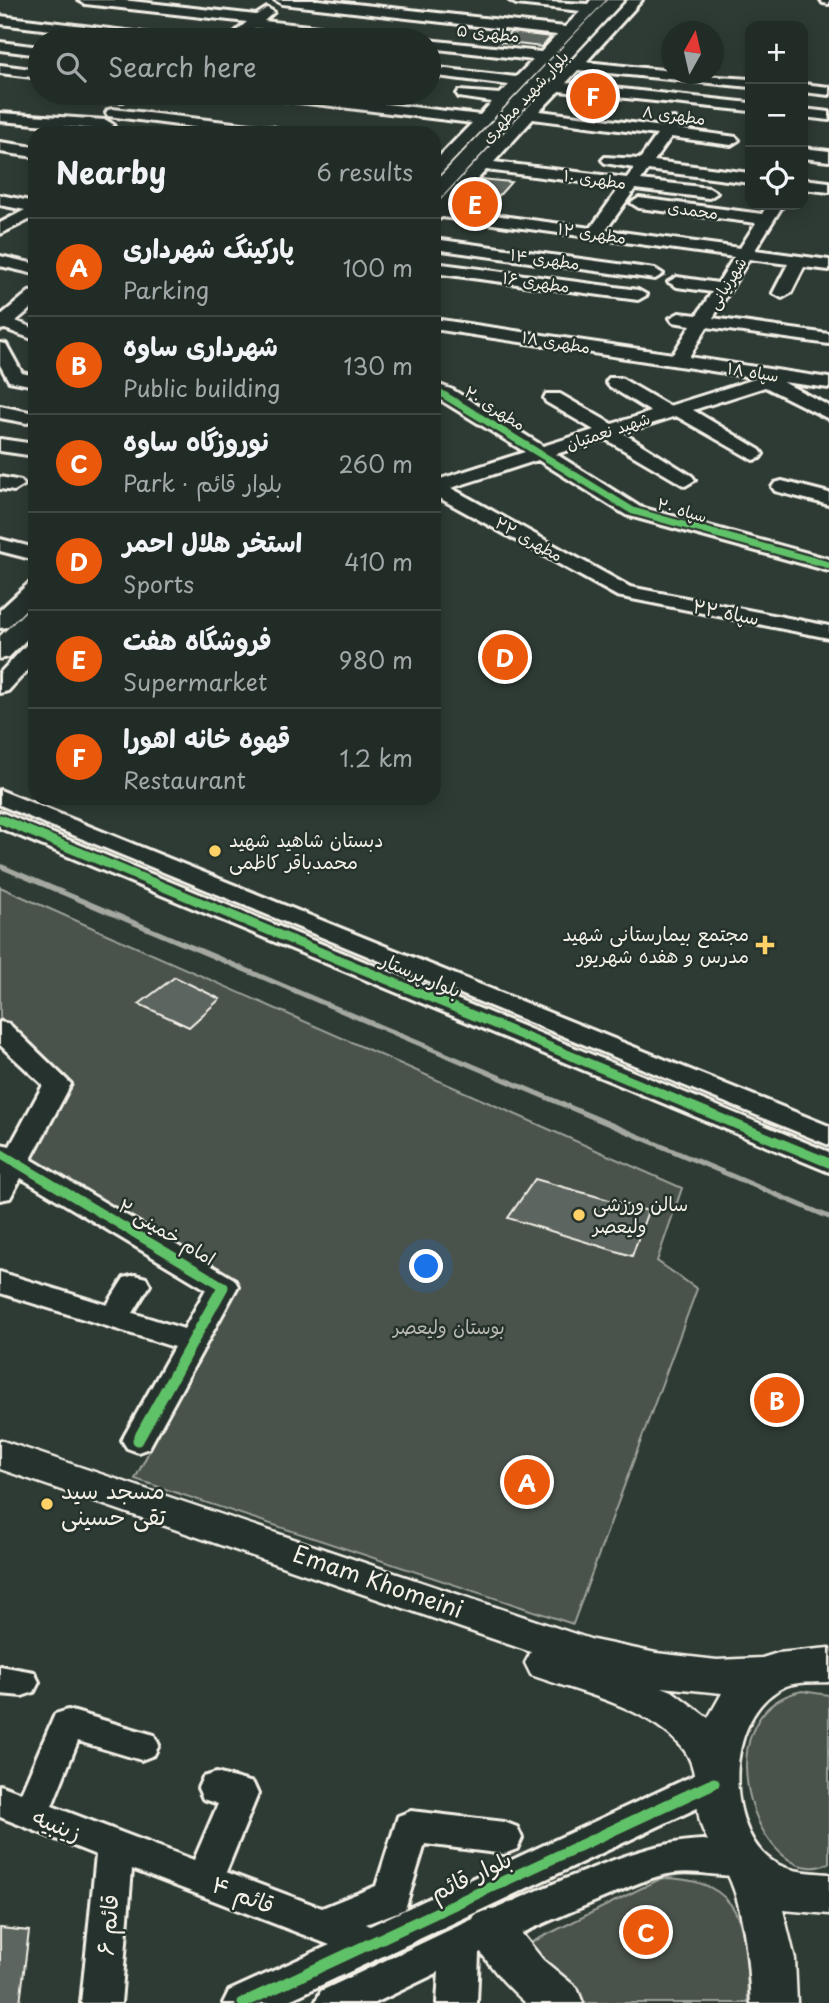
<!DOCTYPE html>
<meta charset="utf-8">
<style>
body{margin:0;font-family:"Playpen Sans","Playpen Sans Arabic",sans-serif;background:#2e3833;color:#f1f3f6}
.controls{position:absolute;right:21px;top:21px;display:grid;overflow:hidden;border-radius:14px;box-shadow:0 4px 18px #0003}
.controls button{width:63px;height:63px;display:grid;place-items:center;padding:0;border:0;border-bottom:2px solid #3f4844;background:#222c27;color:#f1f3f6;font:35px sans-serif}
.compass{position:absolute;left:661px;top:21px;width:63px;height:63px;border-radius:50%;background:#222c27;box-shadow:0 4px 18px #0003;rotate:8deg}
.you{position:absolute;left:427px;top:1267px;width:24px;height:24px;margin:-18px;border:5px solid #fff;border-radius:50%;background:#1a73e8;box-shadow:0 0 0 10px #1a73e833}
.badge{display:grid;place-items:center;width:46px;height:46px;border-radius:50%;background:#ea580c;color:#fff;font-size:23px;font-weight:700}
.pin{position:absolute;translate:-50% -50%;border:4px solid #fff;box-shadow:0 2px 7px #0006}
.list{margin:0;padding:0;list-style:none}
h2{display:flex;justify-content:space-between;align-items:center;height:91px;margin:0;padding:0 28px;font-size:30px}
h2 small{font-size:23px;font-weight:400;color:#a2a7a7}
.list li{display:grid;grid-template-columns:46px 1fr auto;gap:21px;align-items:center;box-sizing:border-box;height:98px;padding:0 28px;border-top:2px solid #3f4844}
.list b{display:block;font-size:26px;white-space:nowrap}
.list p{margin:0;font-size:23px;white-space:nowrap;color:#a2a7a7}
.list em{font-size:23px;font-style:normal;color:#a2a7a7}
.icon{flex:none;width:38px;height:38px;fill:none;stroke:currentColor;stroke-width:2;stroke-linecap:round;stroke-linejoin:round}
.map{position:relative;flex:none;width:829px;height:2003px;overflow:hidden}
.search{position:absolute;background:#222c27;box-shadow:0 4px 18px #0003;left:28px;top:28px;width:413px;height:77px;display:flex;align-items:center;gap:18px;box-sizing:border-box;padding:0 24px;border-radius:38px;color:#a2a7a7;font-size:26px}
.panel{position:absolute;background:#222c27;box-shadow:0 4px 18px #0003;left:28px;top:126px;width:413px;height:679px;border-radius:21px}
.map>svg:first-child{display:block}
.green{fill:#48524c;stroke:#9ea29a;stroke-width:2}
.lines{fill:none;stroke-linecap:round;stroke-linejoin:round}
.stream{stroke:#a4a8a0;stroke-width:5}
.building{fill:#5c655e;stroke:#f4f1e8;stroke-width:2}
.minor-casing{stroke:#f4f1e8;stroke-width:6}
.major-casing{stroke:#f4f1e8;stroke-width:5}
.minor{fill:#26332d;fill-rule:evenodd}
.major{fill:#26332d;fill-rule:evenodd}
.cycleway-far2-casing{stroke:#26332d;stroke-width:10}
.cycleway-far1-casing{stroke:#26332d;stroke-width:13}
.cycleway-casing{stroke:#26332d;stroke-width:16}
.cycleway-far2{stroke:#61c268;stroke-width:7}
.cycleway-far1{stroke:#61c268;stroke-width:9}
.cycleway{stroke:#61c268;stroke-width:11}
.poi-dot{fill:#ffd166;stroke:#26332d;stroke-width:2.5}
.labels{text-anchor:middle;stroke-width:5;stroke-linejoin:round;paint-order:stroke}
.far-street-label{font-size:16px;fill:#f4f1e8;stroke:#26332d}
.street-label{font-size:19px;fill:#f4f1e8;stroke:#26332d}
.poi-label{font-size:19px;fill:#f4f1e8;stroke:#26332d;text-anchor:start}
.park-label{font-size:19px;fill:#b8b9b1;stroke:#26332d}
.near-poi-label{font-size:23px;fill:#f4f1e8;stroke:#26332d;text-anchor:start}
.near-street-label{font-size:23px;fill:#f4f1e8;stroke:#26332d}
</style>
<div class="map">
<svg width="829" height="2003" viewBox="0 0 829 2003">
<rect width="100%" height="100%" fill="#2e3b34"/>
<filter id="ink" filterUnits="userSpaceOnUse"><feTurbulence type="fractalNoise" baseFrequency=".0143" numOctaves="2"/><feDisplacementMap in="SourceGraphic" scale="14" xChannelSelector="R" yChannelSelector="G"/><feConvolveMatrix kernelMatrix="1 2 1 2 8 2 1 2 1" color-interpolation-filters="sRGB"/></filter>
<g filter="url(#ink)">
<!-- green -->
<path class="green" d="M0,887L682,1188L657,1261L697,1289L573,1624L135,1479L236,1280L29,1167L68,1078L0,1018Z
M802,1691L829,1695V1863C760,1897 697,1713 802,1691Z
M662,1878C749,1879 746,1934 748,2003H584L566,1992L527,1960L530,1943Z"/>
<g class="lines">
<!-- stream -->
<path class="stream" d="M0,866L829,1217"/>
</g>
<!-- building -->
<path class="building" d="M511,32L551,37L542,47L500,42Z
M481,179L511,182L488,208L458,205Z
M175,977L220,999L189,1027L139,1004Z
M535,1179L648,1211L632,1256L508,1218Z
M0,1928L29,1931L20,2003H0Z"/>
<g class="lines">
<!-- minor casing -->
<g class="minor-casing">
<path id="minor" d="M78,0H122L256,15L267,8L274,12L264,21L399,36L406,40H363L255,28L241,40H226L247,22L85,4Z
M275,0H318L565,27L581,11L516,4L509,0L588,4L591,0H606L440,174L434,176V162L472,123L258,97L251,93H293L480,115L492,102L459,97L457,94L459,91L500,94L509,85L429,75V67L516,77L533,60L429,48L427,40L541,52L557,35L282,4Z
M628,0H642L586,62L672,71V74L750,79V87L578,70L566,83L750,103V111L559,91L540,111L663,127L669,119L674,118L681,122L677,129L736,137L739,140L731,145L671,137L654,161L750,173V183L648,170L641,180L709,188L717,193L709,198L635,189L606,230L740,248L756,223L639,208L631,203L639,198L762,214L767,205H783L755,250L829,260V270L804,267L791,293L782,298L773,293L788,264L749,259L713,318L829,334V344L707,327L689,357L829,378V388L783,382L829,406V419L765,387L693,410L760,450L763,454L760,458L753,460L676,416L623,433L692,476L695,480L685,486L605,439L556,454L640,507L829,559V571L626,515L538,460L451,488L630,587L829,626V638L617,596L434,495V481L525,452L434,396V383L453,390L543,446L594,430L546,402L544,398L546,394H560L612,424L651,412L609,386L606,382L609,378H621L669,406L758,378L434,329V319L673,354L691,325L673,322L670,318L679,313L697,315L712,292L677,287L668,282L677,277L718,283L734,257L442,217L434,222V207ZM533,119L657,135L640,159L605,157L602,160L605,163L634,168L627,178L494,162ZM486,170L620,187L591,228L450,209Z
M821,0H829V4L823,3Z
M0,16L168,36L175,40H135L0,24Z
M0,42L40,47V55L0,50Z
M0,65L40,70V78L0,73Z
M803,84L829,87V95L803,92Z
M56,93H124L130,97L123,101L63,97Z
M113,109L276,128L284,133H239L108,116L106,113L108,110Z
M803,109L829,112V120L803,117Z
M0,113L106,120L114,125L106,130L0,121Z
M0,142L35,147V157L0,152Z
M803,148L829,151V161L803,158Z
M803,179L829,182V192L803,189Z
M0,195L35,202V217L0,234V223L25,210L0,205Z
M434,239L655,269L663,274L655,279L434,249Z
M0,256L35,264V274L0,266Z
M434,263L638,290L647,295L638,300L434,273Z
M35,291V305L16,321L35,329V340L5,329L0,330V316L29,292Z
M0,343L6,344L22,373L35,376V386L9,381L0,365Z
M0,406L34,413L35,419L27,423L0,418Z
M0,439L35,444V456L0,451Z
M0,477L21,481L24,485L14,491L0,489Z
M782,481L829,493V505L775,491L772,487L775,483Z
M0,539L35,548V560L0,551Z
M35,582V600L8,627L0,628V610L28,584Z
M35,642V662L8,691L0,693V673L27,644Z
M0,790L829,1126V1145L0,805Z
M0,812L829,1152V1172L0,828Z
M0,1022L9,1024L71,1084L31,1159L234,1279L238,1286L149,1448L138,1452L127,1448L122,1440L174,1347L0,1293V1272L107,1305L124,1278L135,1275L146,1278L150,1285L133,1313L184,1329L206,1289L21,1178L10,1198L0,1200V1144L10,1146L43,1085L0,1045Z
M0,1666L34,1672L39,1682L34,1692L22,1696L0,1694Z
M68,1710L154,1735L159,1745L154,1755L141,1760L78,1741L52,1806L194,1860L218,1804L203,1799L198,1788L203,1777L216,1773L253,1783L258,1794L226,1872L322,1908L376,1886L398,1816L411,1811L504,1822L517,1827L522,1838L517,1849L504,1854L425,1844L405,1909L366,1924L370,1926L701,1772L714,1768L727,1772L732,1783L727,1794L283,2003H223L229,1991L330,1945L132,1869L121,2003H81L96,1855L0,1817V1785L21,1793L55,1714Z
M703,1840L741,1845L754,1850L760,1861L754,1872C729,1881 701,1869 674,1873C651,1876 629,1887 608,1896C564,1914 521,1933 479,1953L477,2003H437L439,1972L375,2003H315L321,1991C402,1953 482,1913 565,1879C611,1861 653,1842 703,1840Z"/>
</g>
<!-- major casing -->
<g class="major-casing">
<path id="major" d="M607,0H624L441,198L434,200V183Z
M35,608V631L9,657L0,659V636L26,611Z
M0,1440L593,1640L656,1653L717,1660L762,1658L778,1653L829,1648V1682C816,1683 798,1681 786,1686C730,1710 724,1807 760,1850C778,1872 804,1872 829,1874V1914L783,1910L795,1959L797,2003H751C749,1968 745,1915 731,1882C724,1863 708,1846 701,1825C693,1798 701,1767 680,1745C643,1705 581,1693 531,1675L525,1663L531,1652L0,1469ZM662,1687L722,1693L708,1718L672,1691Z
M491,1909L507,1915L543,1960L577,1988L583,2003H526C503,1983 481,1957 468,1929L475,1915Z"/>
</g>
<!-- minor -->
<use href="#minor" class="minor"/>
<!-- major -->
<use href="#major" class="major"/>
<!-- cycleway-far2 casing -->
<g class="cycleway-far2-casing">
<path id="cycleway-far2" d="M434,389L633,511L829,565"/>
</g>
<!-- cycleway-far1 casing -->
<g class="cycleway-far1-casing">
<path id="cycleway-far1" d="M0,819L829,1163
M0,1153L223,1286L222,1289"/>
</g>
<!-- cycleway casing -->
<g class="cycleway-casing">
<path id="cycleway" d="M138,1440L223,1287
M243,2003L714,1783"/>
</g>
<!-- cycleway-far2 -->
<use href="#cycleway-far2" class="cycleway-far2"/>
<!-- cycleway-far1 -->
<use href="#cycleway-far1" class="cycleway-far1"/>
<!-- cycleway -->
<use href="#cycleway" class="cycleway"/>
</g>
</g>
<!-- markers -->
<g class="poi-dot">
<circle cx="215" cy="851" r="7"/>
<path d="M761.5 934.5h7v7h7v7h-7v7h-7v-7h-7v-7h7z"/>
<circle cx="579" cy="1215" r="7"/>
<circle cx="47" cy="1504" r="7"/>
</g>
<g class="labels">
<!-- far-street labels -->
<g class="far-street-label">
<text transform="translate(488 33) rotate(6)" y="6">مطهری ۵</text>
<text transform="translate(525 97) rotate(-47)" y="6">بلوار شهید مطهری</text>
<text transform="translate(674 115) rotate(7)" y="6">مطهری ۸</text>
<text transform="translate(595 179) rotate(7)" y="6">مطهری ۱۰</text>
<text transform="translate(693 210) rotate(8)" y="6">محمدی</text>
<text transform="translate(592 233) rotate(8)" y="6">مطهری ۱۲</text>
<text transform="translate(545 259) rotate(8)" y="6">مطهری ۱۴</text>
<text transform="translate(536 282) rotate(8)" y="6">مطهری ۱۶</text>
<text transform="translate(727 283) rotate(-58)" y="6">شهرنیانی</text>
<text transform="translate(556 342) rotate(9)" y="6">مطهری ۱۸</text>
<text transform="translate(753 372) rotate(9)" y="6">سپاه ۱۸</text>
<text transform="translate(495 408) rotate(32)" y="6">مطهری ۲۰</text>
<text transform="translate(608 431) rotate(-18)" y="6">شهید نعمتیان</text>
<text transform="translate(682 510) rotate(16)" y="6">سپاه ۲۰</text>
<text transform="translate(529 539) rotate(29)" y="6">مطهری ۲۲</text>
</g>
<!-- street labels -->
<g class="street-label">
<text transform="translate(726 612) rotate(11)" y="7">سپاه ۲۲</text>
<text transform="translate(421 975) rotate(23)" y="7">بلوار پرستار</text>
<text transform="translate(167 1232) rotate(31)" y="7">امام خمینی ۲</text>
</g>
<!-- poi labels -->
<g class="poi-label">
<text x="229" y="847">دبستان شاهید شهید<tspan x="229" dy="22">محمدباقر کاظمی</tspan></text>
<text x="749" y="941" text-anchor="end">مجتمع بیمارستانی شهید<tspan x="749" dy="22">مدرس و هفده شهریور</tspan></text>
<text x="593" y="1211">سالن ورزشی<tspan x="593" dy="22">ولیعصر</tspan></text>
</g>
<!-- park labels -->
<g class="park-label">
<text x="449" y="1334">بوستان ولیعصر</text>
</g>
<!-- near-poi labels -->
<g class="near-poi-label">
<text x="61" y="1499">مسجد سید<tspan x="61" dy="26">تقی حسینی</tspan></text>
</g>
<!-- near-street labels -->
<g class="near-street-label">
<text transform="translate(378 1582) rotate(19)" y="8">Emam Khomeini</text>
<text transform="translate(57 1825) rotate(22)" y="8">زینبیه</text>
<text transform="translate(471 1876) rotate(-25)" y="8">بلوار قائم</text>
<text transform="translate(243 1895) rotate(21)" y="8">قائم ۴</text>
<text transform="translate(108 1925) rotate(-85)" y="8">قائم ۶</text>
</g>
</g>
</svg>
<div class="controls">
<button>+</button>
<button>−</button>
<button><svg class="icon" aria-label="locate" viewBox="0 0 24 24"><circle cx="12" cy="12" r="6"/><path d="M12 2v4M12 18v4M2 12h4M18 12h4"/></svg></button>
</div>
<svg class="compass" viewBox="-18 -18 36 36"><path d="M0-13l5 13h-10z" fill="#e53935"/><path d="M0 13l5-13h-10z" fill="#a2a7a7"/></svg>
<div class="you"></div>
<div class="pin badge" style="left:527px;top:1482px">A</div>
<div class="pin badge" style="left:777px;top:1400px">B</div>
<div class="pin badge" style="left:646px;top:1932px">C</div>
<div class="pin badge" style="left:505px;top:657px">D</div>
<div class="pin badge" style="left:475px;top:204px">E</div>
<div class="pin badge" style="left:593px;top:96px">F</div>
<div class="search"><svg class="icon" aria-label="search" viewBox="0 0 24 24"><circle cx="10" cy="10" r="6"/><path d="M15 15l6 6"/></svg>Search here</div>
<section class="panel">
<h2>Nearby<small>6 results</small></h2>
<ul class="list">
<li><span class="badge">A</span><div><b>پارکینگ شهرداری</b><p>Parking</p></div><em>100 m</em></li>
<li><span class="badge">B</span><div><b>شهرداری ساوه</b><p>Public building</p></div><em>130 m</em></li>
<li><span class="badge">C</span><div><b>نوروزگاه ساوه</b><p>Park · بلوار قائم</p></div><em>260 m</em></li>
<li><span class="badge">D</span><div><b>استخر هلال احمر</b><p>Sports</p></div><em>410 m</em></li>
<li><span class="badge">E</span><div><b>فروشگاه هفت</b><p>Supermarket</p></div><em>980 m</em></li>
<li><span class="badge">F</span><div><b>قهوه خانه اهورا</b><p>Restaurant</p></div><em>1.2 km</em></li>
</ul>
</section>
</div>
